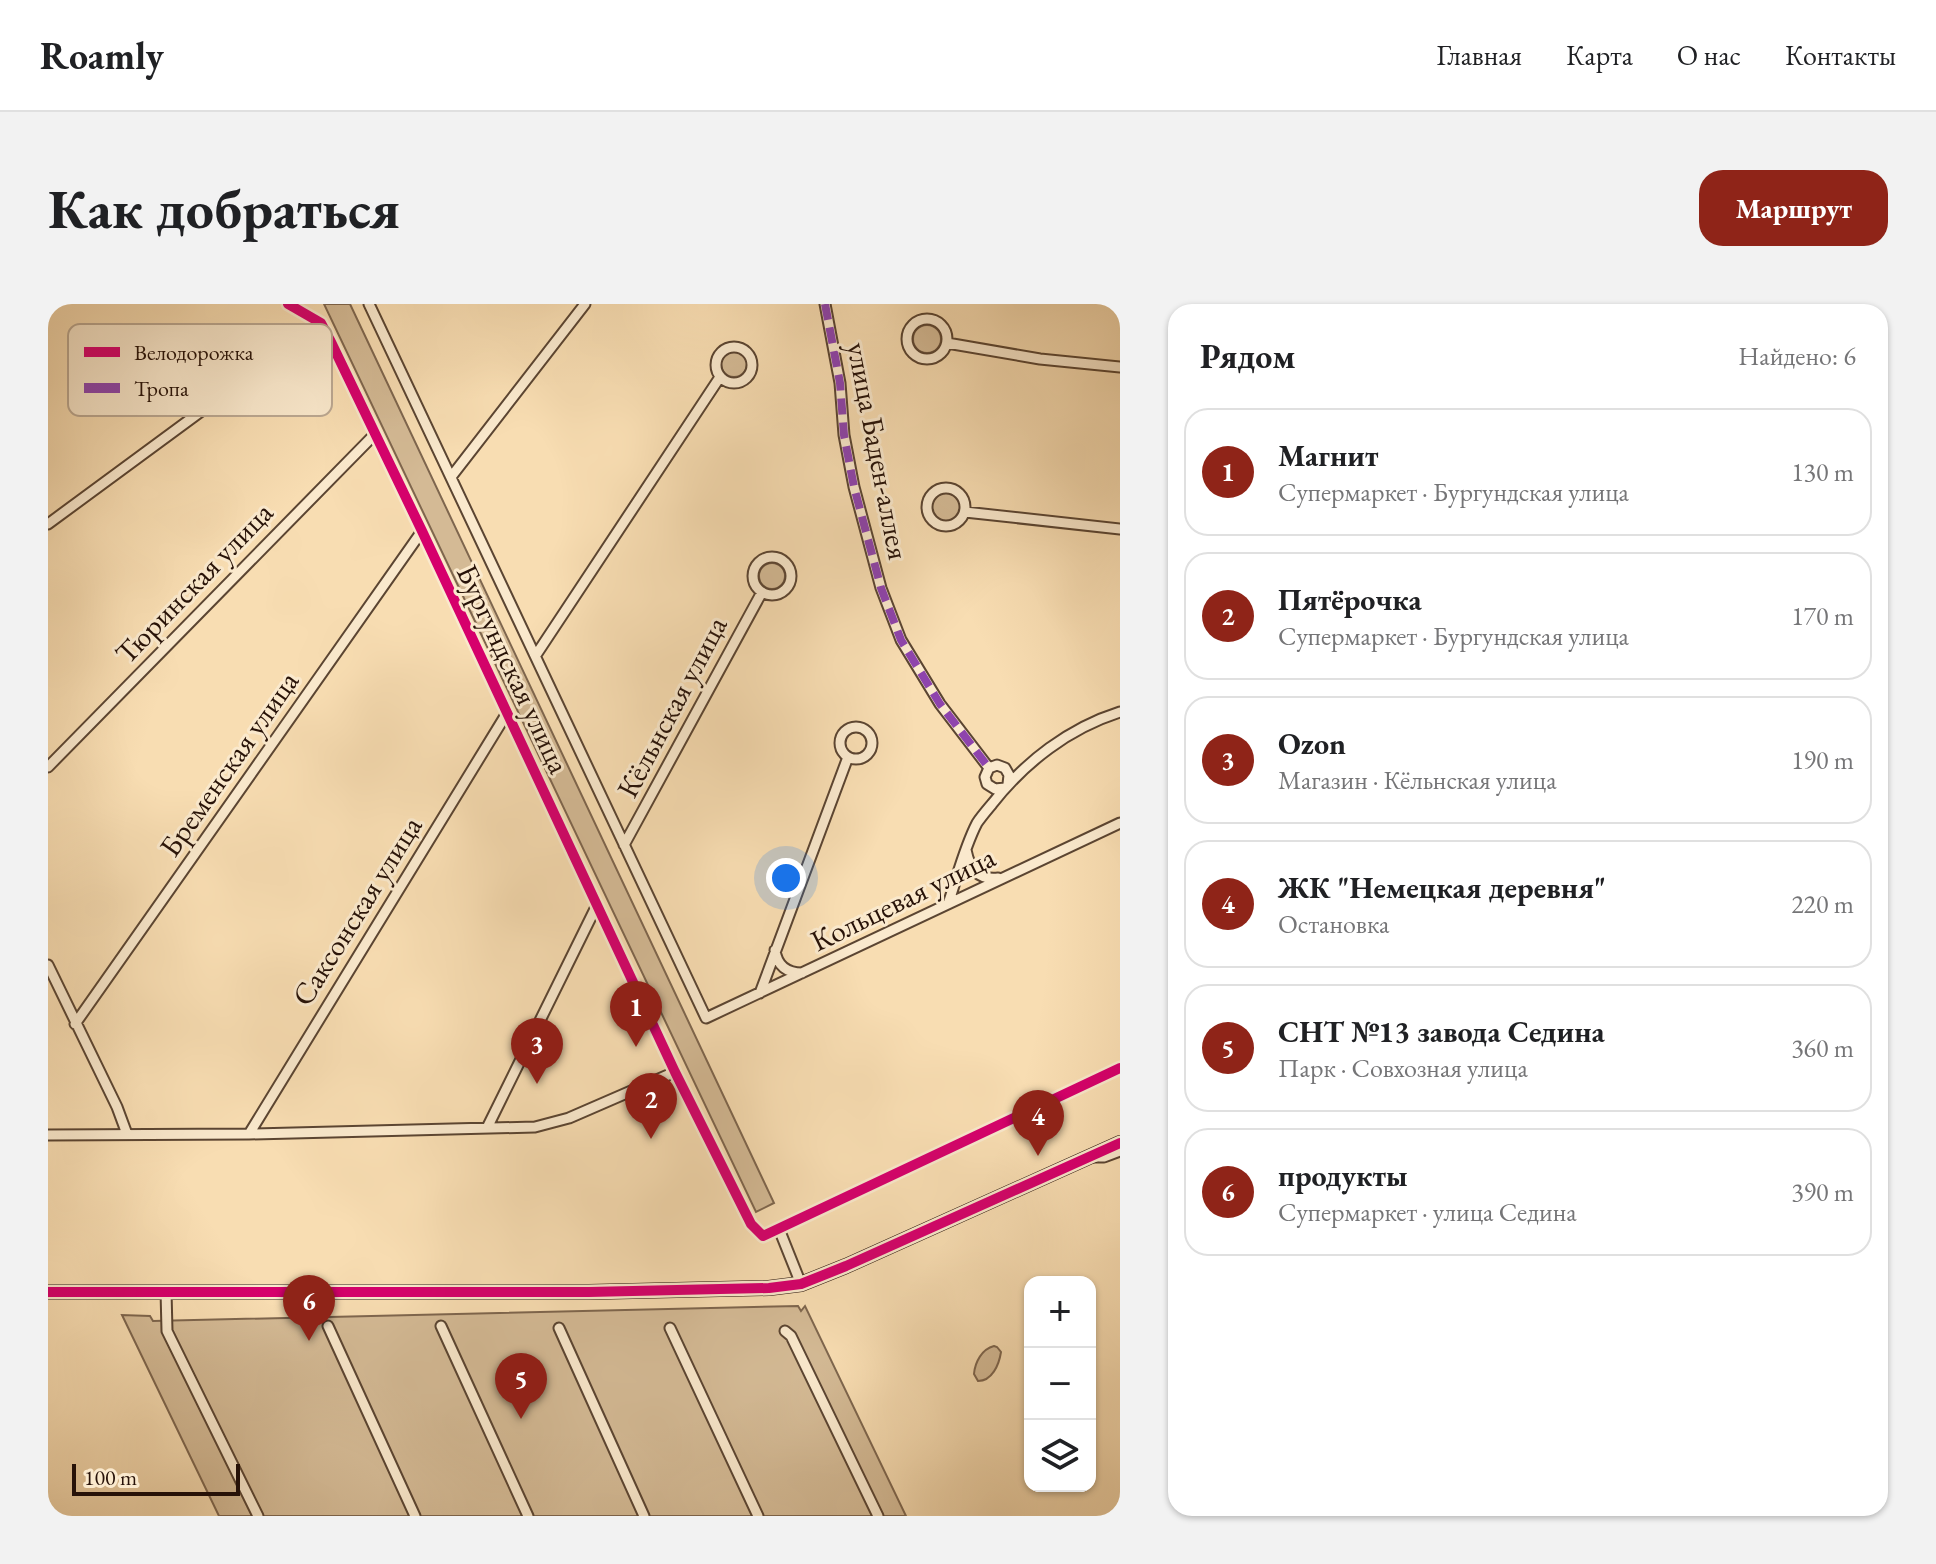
<!DOCTYPE html>
<html lang="ru">
<meta charset="utf-8">
<style>
body{margin:0;font-family:"EB Garamond",serif;background:#f2f2f2;color:#202124}
.controls{position:absolute;right:24px;bottom:24px;display:grid;overflow:hidden;border-radius:16px;box-shadow:0 2px 6px #0004}
.controls button{width:72px;height:72px;display:grid;place-items:center;padding:0;border:0;border-bottom:2px solid #e0e0e0;background:#fff;color:#202124;font:40px sans-serif}
.scale{position:absolute;left:24px;bottom:20px;width:168px;box-sizing:border-box;padding-left:8px;border:4px solid #271208;border-top:0;font-size:22px;line-height:28px;white-space:nowrap;color:#271208;-webkit-text-stroke:6px #fae9cd;paint-order:stroke}
.you{position:absolute;left:738px;top:574px;width:28px;height:28px;margin:-20px;border:6px solid #fff;border-radius:50%;background:#1a73e8;box-shadow:0 0 0 12px #1a73e833}
.badge{display:grid;place-items:center;width:52px;height:52px;border-radius:50%;background:#8f2418;color:#fff;font-size:26px;font-weight:700}
.pin{position:absolute;translate:-50% -66px;filter:drop-shadow(0 2px 4px #0008)}
.pin::after{content:'';position:absolute;top:42px;width:28px;height:24px;background:inherit;clip-path:polygon(0 0,100% 0,50% 100%)}
.list{margin:0;padding:0;list-style:none}
h2{display:flex;justify-content:space-between;align-items:center;height:104px;margin:0;padding:0 32px;font-size:34px}
h2 small{font-size:26px;font-weight:400;color:#757577}
.list li{display:grid;grid-template-columns:52px 1fr auto;gap:24px;align-items:center;box-sizing:border-box;height:128px;margin:0 16px 16px;padding:0 16px;border:2px solid #e0e0e0;border-radius:24px}
.list b{display:block;font-size:30px;white-space:nowrap}
.list p{margin:0;font-size:26px;white-space:nowrap;color:#757577}
.list em{font-size:26px;font-style:normal;color:#757577}
.icon{flex:none;width:44px;height:44px;fill:none;stroke:currentColor;stroke-width:2;stroke-linecap:round;stroke-linejoin:round}
.map{position:relative;flex:none;width:1072px;height:1212px;overflow:hidden;border-radius:24px}
header{display:flex;align-items:center;gap:48px;box-sizing:border-box;height:112px;padding:0 40px;background:#fff;border-bottom:2px solid #e0e0e0}
header strong{font-size:38px}
nav{display:flex;gap:44px;margin-inline-start:auto;font-size:28px}
.intro{display:flex;align-items:center;justify-content:space-between;box-sizing:border-box;height:192px;padding:0 48px}
h1{margin:0;font-size:56px}
.button{padding:20px 36px;border-radius:24px;background:#8f2418;color:#fff;font-size:28px;font-weight:700}
main{display:flex;gap:48px;padding:0 48px}
aside{flex:1;background:#fff;border-radius:24px;box-shadow:0 2px 6px #0004}
.map>svg:first-child{display:block}
.green{fill:#d4ba95;stroke:#7e664e;stroke-width:2}
.lines{fill:none;stroke-linecap:round;stroke-linejoin:round}
.street-casing{stroke:#5b4532;stroke-width:13}
.secondary-casing{stroke:#271208;stroke-width:16}
.street{stroke:#fae9cd;stroke-width:9}
.secondary{stroke:#fae9cd;stroke-width:12}
.quiet{stroke:#8e44ad;stroke-width:8;stroke-dasharray:16 8;stroke-linecap:butt}
.cycleway-casing{stroke:#fae9cd;stroke-width:15}
.cycleway{stroke:#d6006c;stroke-width:10}
.labels{text-anchor:middle;stroke-width:6;stroke-linejoin:round;paint-order:stroke}
.street-label{font-size:30px;fill:#271208;stroke:#fae9cd}
.key{fill:#fae9cd;stroke:#bba892;stroke-width:2}
.key-label{font-size:22px;fill:#271208}
</style>
<header>
<strong>Roamly</strong>
<nav><a>Главная</a><a>Карта</a><a>О нас</a><a>Контакты</a></nav>
</header>
<div class="intro"><h1>Как добраться</h1><a class="button">Маршрут</a></div>
<main>
<div class="map">
<svg width="1072" height="1212" viewBox="0 0 1072 1212">
<rect width="100%" height="100%" fill="#f8ddb2"/>
<filter id="stains"><feTurbulence type="fractalNoise" baseFrequency=".0025" numOctaves="4"/><feColorMatrix values="0 0 0 0 .2 0 0 0 0 .09 0 0 0 0 .02 0 0 0 .5 -.17"/></filter>
<radialGradient id="worn" r=".72"><stop offset=".6" stop-color="#630" stop-opacity="0"/><stop offset="1" stop-color="#630" stop-opacity=".3"/></radialGradient>
<!-- green -->
<path class="green" d="M276,0H302L726,899L708,908Z
M865 35a14 14 0 1 1 28 0a14 14 0 1 1-28 0Z
M673 60a13 13 0 1 1 26 0a13 13 0 1 1-26 0Z
M884 203a14 14 0 1 1 28 0a14 14 0 1 1-28 0Z
M711 272a13 13 0 1 1 26 0a13 13 0 1 1-26 0Z
M750,1002L753,1007L757,1002L858,1212H171L74,1011L102,1012L105,1017Z
M946,1042L949,1043L953,1048C951,1061 944,1077 930,1077L926,1070C927,1058 934,1045 946,1042Z"/>
<g class="lines">
<!-- street casing -->
<g class="street-casing">
<path id="street" d="M240,0L273,19L282,36L374,227L627,768L703,920L715,932L1072,764
M321,0L658,714L1072,519
M777,0L792,79L796,131L806,183L833,284L853,336L892,400L941,464
M859 35a20 20 0 1 1 40 0a20 20 0 1 1-40 0Z
M899,39L992,55L1072,63
M668 61a18 18 0 1 1 36 0a18 18 0 1 1-36 0Z
M403,173L537,0
M879 203a19 19 0 1 1 38 0a19 19 0 1 1-38 0Z
M917,208L1072,225
M0,220L273,19
M705 272a19 19 0 1 1 38 0a19 19 0 1 1-38 0Z
M488,351L672,73
M792 439a16 16 0 1 1 32 0a16 16 0 1 1-32 0Z
M0,463L327,130
M957,484L947,485L939,480L937,473L941,464L949,461L957,464L961,471L960,480
M576,541L714,288
M918,546C922,565 929,576 950,574
M900,600C909,574 916,544 929,519C933,513 939,506 944,500C977,458 1021,424 1072,408
M727,646C729,662 739,669 754,669
M0,661L69,803L79,830
M712,689L800,453
M27,720L374,227
M439,824L549,601
M201,830L459,409
M0,831L201,830L487,823L521,814L627,768
M1045,853H1056L1072,847
M731,925L753,980
M118,987L119,1027L210,1212
M280,1022L367,1212
M393,1022L480,1212
M511,1024L596,1212
M622,1024L710,1212
M737,1027L743,1032L830,1212"/>
</g>
<!-- secondary casing -->
<g class="secondary-casing">
<path id="secondary" d="M0,988H541L721,984L753,980L798,962L1072,839"/>
</g>
<!-- street -->
<use href="#street" class="street"/>
<!-- secondary -->
<use href="#secondary" class="secondary"/>
<!-- quiet -->
<path class="quiet" d="M777,0L792,79L796,131L806,183L833,284L853,336L892,400L941,464"/>
<!-- cycleway casing -->
<g class="cycleway-casing">
<path id="cycleway" d="M240,0L273,19L282,36L374,227L627,768L703,920L715,932L1072,764
M0,988H541L721,984L753,980L798,962L1072,839"/>
</g>
<!-- cycleway -->
<use href="#cycleway" class="cycleway"/>
</g>
<g class="labels">
<!-- street labels -->
<g class="street-label">
<text transform="translate(830 147) rotate(79)" y="10">улица Баден-аллея</text>
<text transform="translate(146 279) rotate(-46)" y="10">Тюринская улица</text>
<text transform="translate(465 365) rotate(65)" y="10">Бургундская улица</text>
<text transform="translate(624 403) rotate(-62)" y="10">Кёльнская улица</text>
<text transform="translate(181 460) rotate(-55)" y="10">Бременская улица</text>
<text transform="translate(855 595) rotate(-26)" y="10">Кольцевая улица</text>
<text transform="translate(309 607) rotate(-58)" y="10">Саксонская улица</text>
</g>
</g>
<!-- legend -->
<rect x="20" y="20" width="264" height="92" rx="12" class="key"/>
<rect x="36" y="43" width="36" height="10" fill="#d6006c"/>
<rect x="36" y="79" width="36" height="10" fill="#8e44ad"/>
<g class="key-label">
<text x="86" y="56">Велодорожка</text>
<text x="86" y="92">Тропа</text>
</g>
<rect width="100%" height="100%" filter="url(#stains)"/>
<rect width="100%" height="100%" fill="url(#worn)"/>
</svg>
<div class="controls">
<button>+</button>
<button>−</button>
<button><svg class="icon" aria-label="layers" viewBox="0 0 24 24"><path d="M12 4l9 5-9 5-9-5zM3 14l9 5 9-5"/></svg></button>
</div>
<div class="scale">100 m</div>
<div class="you"></div>
<div class="pin badge" style="left:588px;top:743px">1</div>
<div class="pin badge" style="left:603px;top:835px">2</div>
<div class="pin badge" style="left:489px;top:780px">3</div>
<div class="pin badge" style="left:990px;top:852px">4</div>
<div class="pin badge" style="left:473px;top:1115px">5</div>
<div class="pin badge" style="left:261px;top:1037px">6</div>
</div>
<aside>
<h2>Рядом<small>Найдено: 6</small></h2>
<ul class="list">
<li><span class="badge">1</span><div><b>Магнит</b><p>Супермаркет · Бургундская улица</p></div><em>130 m</em></li>
<li><span class="badge">2</span><div><b>Пятёрочка</b><p>Супермаркет · Бургундская улица</p></div><em>170 m</em></li>
<li><span class="badge">3</span><div><b>Ozon</b><p>Магазин · Кёльнская улица</p></div><em>190 m</em></li>
<li><span class="badge">4</span><div><b>ЖК &quot;Немецкая деревня&quot;</b><p>Остановка</p></div><em>220 m</em></li>
<li><span class="badge">5</span><div><b>СНТ №13 завода Седина</b><p>Парк · Совхозная улица</p></div><em>360 m</em></li>
<li><span class="badge">6</span><div><b>продукты</b><p>Супермаркет · улица Седина</p></div><em>390 m</em></li>
</ul>
</aside>
</main>
